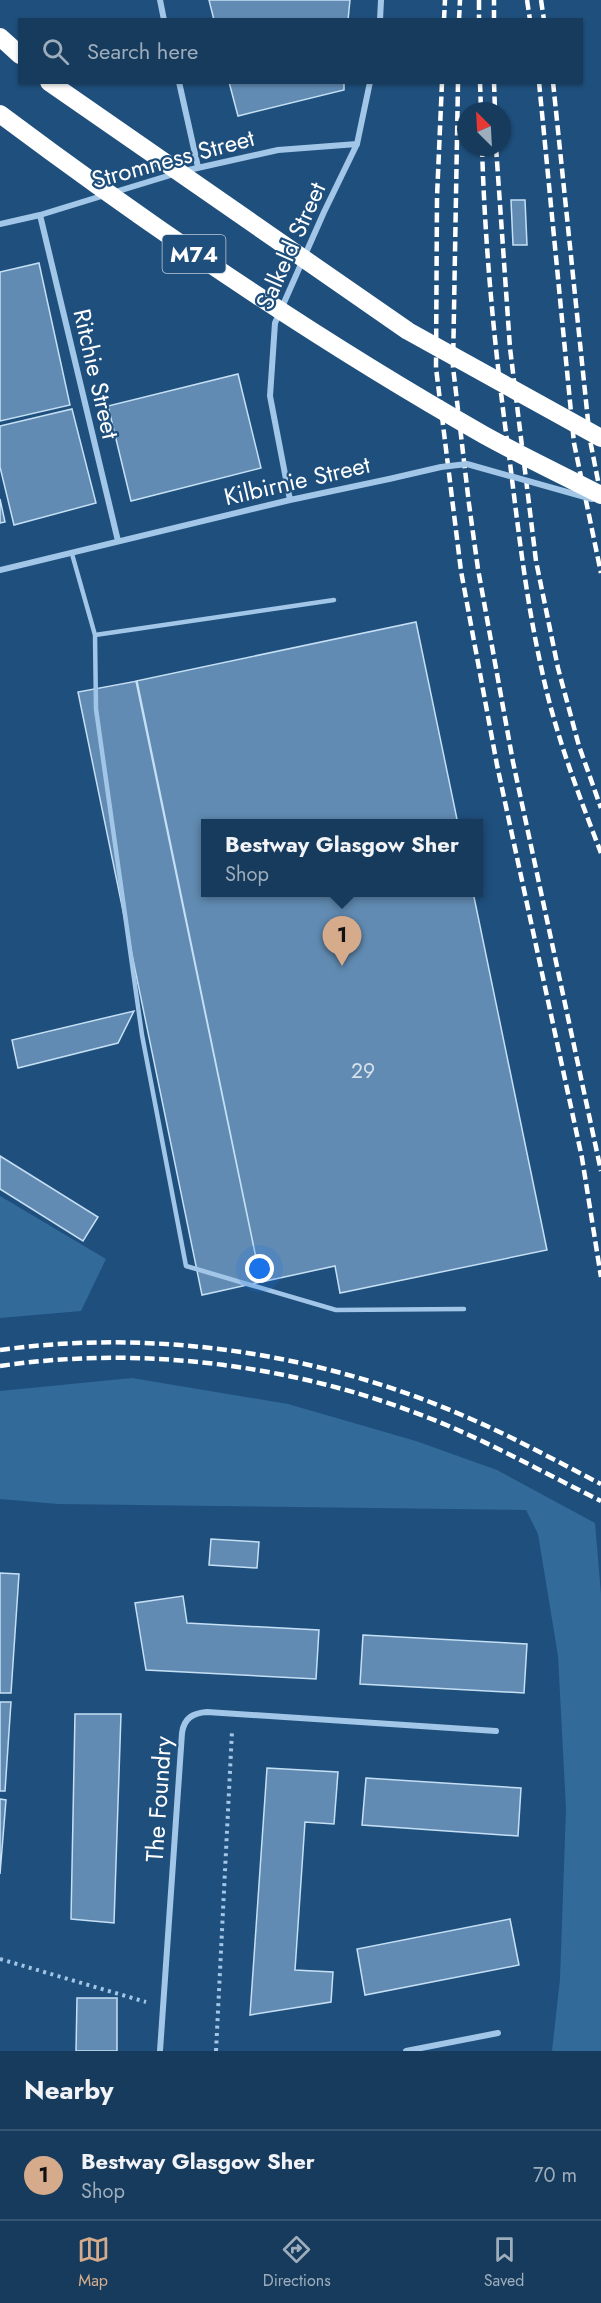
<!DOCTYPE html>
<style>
body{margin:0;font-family:Jost,sans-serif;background:#244666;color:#f1f3f6}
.compass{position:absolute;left:457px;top:102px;width:54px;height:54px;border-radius:50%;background:#173b5d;box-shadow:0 2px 4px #0004;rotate:336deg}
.you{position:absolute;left:260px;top:1269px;width:21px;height:21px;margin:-15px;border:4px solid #fff;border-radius:50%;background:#1a73e8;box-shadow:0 0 0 9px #1a73e833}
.badge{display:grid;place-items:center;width:39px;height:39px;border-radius:50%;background:#d6ab8b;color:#111;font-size:20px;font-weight:700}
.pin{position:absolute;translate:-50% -50px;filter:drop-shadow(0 2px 3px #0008)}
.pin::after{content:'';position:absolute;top:32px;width:21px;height:18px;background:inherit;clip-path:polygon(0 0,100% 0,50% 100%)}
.popup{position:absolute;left:201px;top:819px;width:282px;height:78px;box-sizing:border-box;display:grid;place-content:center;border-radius:0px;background:#173b5d;filter:drop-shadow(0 2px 4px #0005);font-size:20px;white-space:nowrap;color:#9eadbc}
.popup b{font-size:22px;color:#f1f3f6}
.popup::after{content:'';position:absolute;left:50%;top:100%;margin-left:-12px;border:12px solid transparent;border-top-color:#173b5d}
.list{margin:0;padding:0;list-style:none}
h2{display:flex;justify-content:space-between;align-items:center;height:78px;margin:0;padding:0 24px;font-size:26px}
h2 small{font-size:20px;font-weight:400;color:#9eadbc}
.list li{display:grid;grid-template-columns:39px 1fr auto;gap:18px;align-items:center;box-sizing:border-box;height:90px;padding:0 24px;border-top:2px solid #365572}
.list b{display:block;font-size:22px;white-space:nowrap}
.list p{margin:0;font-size:20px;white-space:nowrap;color:#9eadbc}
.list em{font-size:20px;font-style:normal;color:#9eadbc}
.icon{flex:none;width:33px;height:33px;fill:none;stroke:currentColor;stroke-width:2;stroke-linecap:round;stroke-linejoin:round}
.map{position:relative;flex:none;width:601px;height:2051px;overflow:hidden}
.search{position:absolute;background:#173b5d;box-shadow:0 2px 4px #0004;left:18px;right:18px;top:18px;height:66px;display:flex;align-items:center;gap:15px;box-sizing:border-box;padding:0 21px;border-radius:0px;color:#9eadbc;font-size:22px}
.sheet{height:168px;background:#173b5d}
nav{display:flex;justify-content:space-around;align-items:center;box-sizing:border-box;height:84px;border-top:2px solid #365572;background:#173b5d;font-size:16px;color:#9eadbc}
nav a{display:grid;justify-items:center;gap:3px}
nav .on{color:#d6ab8b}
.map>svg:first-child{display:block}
.green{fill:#326a9a}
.building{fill:#618bb2;stroke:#c5dff5;stroke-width:1.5}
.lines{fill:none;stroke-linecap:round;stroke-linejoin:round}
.path{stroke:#a2c6e7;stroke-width:4;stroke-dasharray:3 4.5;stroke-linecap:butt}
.service{stroke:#a2c6e7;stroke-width:4.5}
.minor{stroke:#a2c6e7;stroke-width:6}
.motorway{stroke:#fff;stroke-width:18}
.rail{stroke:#fff;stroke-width:4.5;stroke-dasharray:10 4.5;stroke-linecap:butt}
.minor-bridge{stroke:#a2c6e7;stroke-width:6}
.motorway-bridge{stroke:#fff;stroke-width:18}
.labels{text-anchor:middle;stroke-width:4.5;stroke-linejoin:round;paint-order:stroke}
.number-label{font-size:21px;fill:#d8e2ec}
.shield{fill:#1f4f7c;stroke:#bccad8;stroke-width:1.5}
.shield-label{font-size:22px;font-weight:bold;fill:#fff}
.street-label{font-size:24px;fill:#fff;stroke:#1f4f7c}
</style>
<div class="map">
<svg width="601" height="2051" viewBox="0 0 601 2051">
<rect width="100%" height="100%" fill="#1f4f7c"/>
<!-- green -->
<path class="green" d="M0,1196L106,1259L81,1311L0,1318Z
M132,1378L288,1404L416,1441L497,1470L595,1523L601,1594V2051H552L560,1979L566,1809L558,1656L538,1534L526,1510L58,1504L0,1499V1391Z"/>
<!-- building -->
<path class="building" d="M209,0H350L348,20H214Z
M229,82H344V90L238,116Z
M511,200H525L527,245H513Z
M39,263L70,405L0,421V272Z
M238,374L261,468L131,501L108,406Z
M72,409L96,503L14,525L0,467V426Z
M0,499L5,522L0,523Z
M416,622L458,824H206V892H473L547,1250L340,1293L335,1266L261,1282L136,681Z
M137,681L261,1282L202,1295L78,692Z
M134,1011L118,1043L18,1068L12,1040Z
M0,1156L98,1217L83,1241L0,1189Z
M211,1539L259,1542L257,1568L209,1565Z
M0,1573L19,1574L11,1693H0Z
M183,1596L187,1623L319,1630L316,1679L146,1670L135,1603Z
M363,1635L527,1644L524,1693L360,1684Z
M0,1702H11L5,1791H0Z
M75,1714H121L114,1923L71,1919Z
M267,1768L338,1772L334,1824L305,1822L295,1970L333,1972L331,2002L250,2015Z
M366,1778L521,1788L518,1836L362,1825Z
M0,1799L6,1800L0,1874Z
M510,1919L519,1965L365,1995L357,1949Z
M77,1998H117V2051H76Z"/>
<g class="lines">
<!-- path -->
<path class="path" d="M0,1959L146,2002
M216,2051L232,1731"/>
<!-- service -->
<path class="service" d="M72,554L95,635L96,709L142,1035L186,1266L336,1310L464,1309
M95,635L334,600"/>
<!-- minor -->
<path class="minor" d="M160,0L164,20
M380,20L381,0
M179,82L198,167
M184,171L278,150L357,144
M115,192L174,174
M40,215L118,541
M0,224L40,215L105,195
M290,500L270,396L275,323L324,212L357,144L370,82
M0,570L290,500L389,479
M160,2051L182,1733C184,1718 193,1713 207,1712L496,1731
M406,2051L498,2033"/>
<!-- motorway -->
<path class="motorway" d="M0,37L20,55"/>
<!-- rail -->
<path class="rail" d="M479,0V20
M527,0L530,20
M541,0L544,20
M444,20L445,0
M459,20L460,0
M494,20V0
M442,82L437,197L436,368L461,571L497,765L582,1158L601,1277
M458,82L453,367L469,504L478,569L513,762L601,1171
M480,82L481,111
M494,82L495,111
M539,82L574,443L601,573
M553,82L590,440L601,496
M482,147C485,250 495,353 509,455C518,527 526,600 542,671C555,733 578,793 601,853
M496,147L510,348L536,561L558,668L579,746L601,808
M0,1350C158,1328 325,1354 471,1419C515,1438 558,1462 601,1484
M0,1366C143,1345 295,1365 429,1418C488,1441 544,1473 601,1501"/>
<!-- minor-bridge -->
<path class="minor-bridge" d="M389,479L441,467L467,464L592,499"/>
<!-- motorway-bridge -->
<path class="motorway-bridge" d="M49,82L408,331L601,438
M0,114C155,230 315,339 484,435C522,456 562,475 601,495"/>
</g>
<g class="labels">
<!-- number labels -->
<g class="number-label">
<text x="363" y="1078">29</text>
</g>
<!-- shield labels -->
<rect class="shield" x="162.5" y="235" width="63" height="38" rx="4.5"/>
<g class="shield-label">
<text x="194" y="262">M74</text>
</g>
<!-- street labels -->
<g class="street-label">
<text transform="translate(173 159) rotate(-15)" y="8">Stromness Street</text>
<text transform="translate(291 246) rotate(-66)" y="8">Salkeld Street</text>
<text transform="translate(96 374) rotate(77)" y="8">Ritchie Street</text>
<text transform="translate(297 481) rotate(-13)" y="8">Kilbirnie Street</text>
<text transform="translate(159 1799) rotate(-86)" y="8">The Foundry</text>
</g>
</g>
</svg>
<svg class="compass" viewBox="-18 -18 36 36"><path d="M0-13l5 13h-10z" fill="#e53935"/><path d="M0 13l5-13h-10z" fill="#9eadbc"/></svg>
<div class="you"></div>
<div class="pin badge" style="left:342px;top:966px">1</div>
<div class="popup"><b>Bestway Glasgow Sher</b>Shop</div>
<div class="search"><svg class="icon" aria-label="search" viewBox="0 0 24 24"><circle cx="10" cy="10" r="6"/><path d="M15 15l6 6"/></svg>Search here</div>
</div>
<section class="sheet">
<h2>Nearby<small></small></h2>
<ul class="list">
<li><span class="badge">1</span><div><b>Bestway Glasgow Sher</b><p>Shop</p></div><em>70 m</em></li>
</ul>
</section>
<nav>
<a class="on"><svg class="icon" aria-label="map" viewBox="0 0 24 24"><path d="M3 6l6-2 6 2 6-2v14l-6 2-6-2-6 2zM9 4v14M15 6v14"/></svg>Map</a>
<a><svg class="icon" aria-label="directions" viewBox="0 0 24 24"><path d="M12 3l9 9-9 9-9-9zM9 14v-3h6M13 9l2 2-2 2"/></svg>Directions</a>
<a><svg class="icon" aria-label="saved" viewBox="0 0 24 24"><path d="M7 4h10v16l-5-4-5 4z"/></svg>Saved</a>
</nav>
